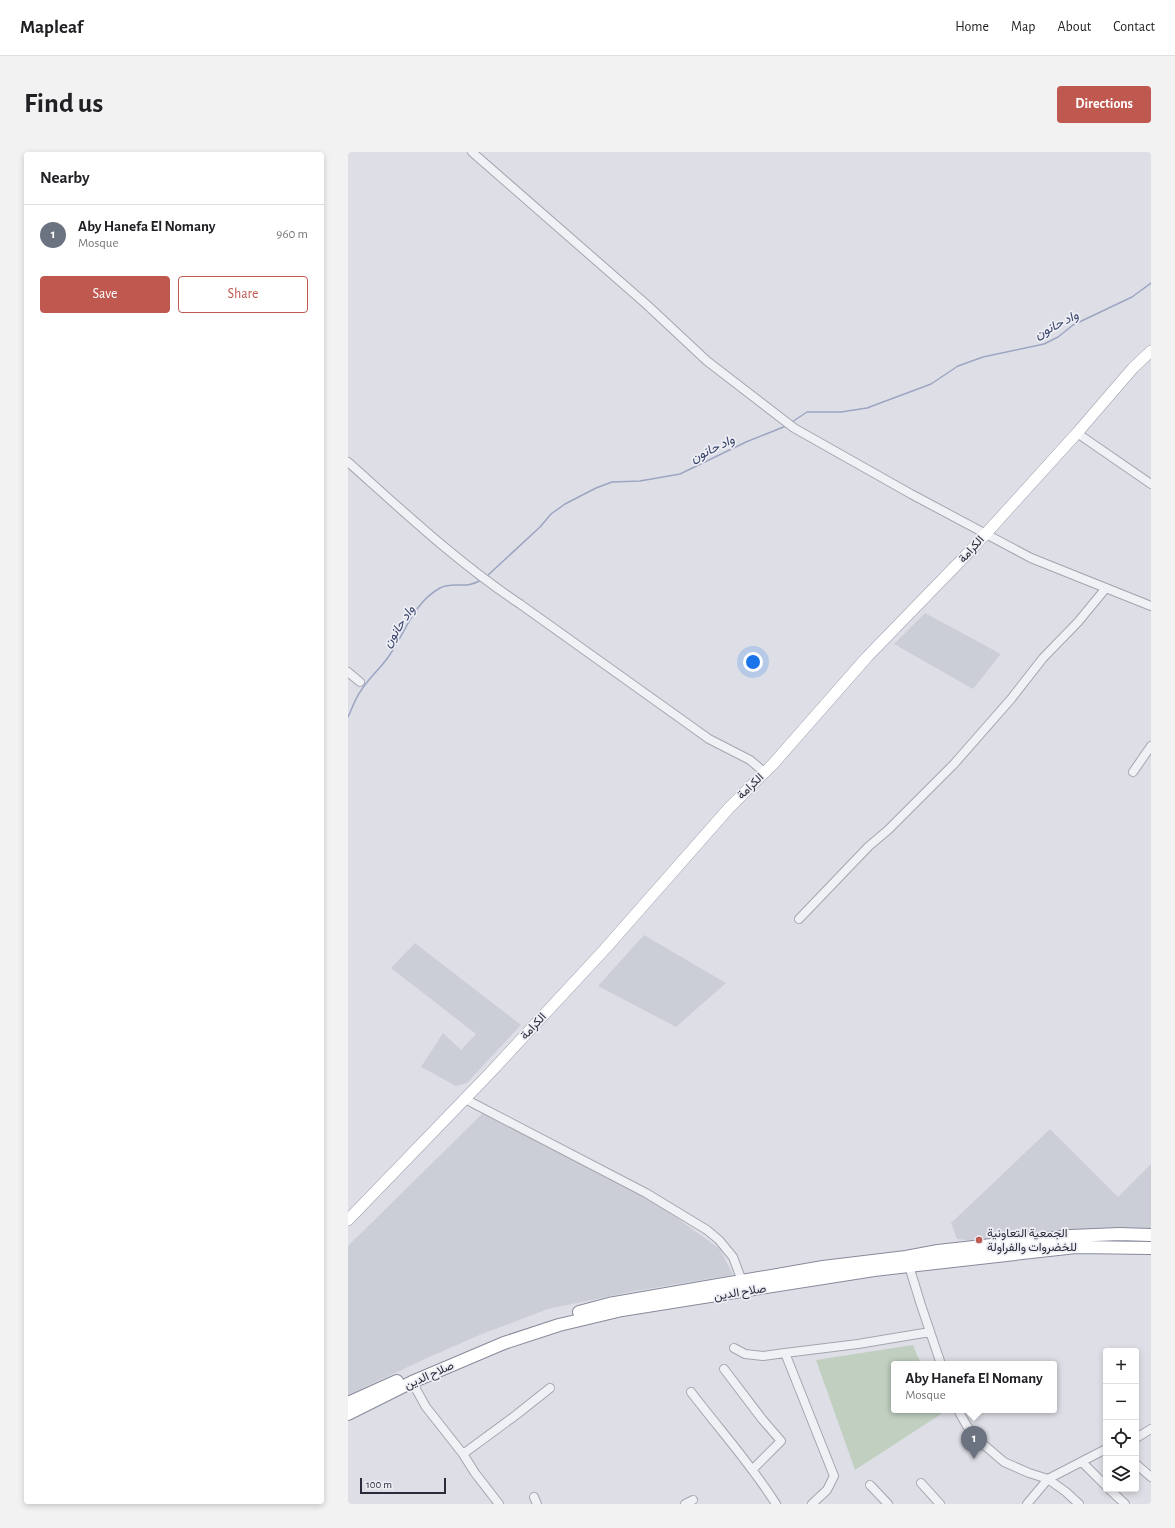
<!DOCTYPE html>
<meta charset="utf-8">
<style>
body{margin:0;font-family:"Alegreya Sans",Vazirmatn,sans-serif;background:#f2f2f2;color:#202124}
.controls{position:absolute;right:12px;bottom:12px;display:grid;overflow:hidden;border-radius:4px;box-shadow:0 2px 6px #0003}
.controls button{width:36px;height:36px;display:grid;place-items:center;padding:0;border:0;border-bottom:1px solid #e0e0e0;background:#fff;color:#202124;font:20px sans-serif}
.scale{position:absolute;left:12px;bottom:10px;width:86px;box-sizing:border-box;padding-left:4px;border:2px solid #292b3b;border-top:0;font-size:11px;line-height:14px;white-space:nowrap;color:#292b3b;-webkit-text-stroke:3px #edeef4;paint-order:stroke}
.you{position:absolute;left:405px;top:510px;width:14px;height:14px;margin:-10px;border:3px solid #fff;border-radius:50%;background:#1a73e8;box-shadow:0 0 0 6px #1a73e833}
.badge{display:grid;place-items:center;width:26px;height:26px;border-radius:50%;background:#bf594f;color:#fff;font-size:13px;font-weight:700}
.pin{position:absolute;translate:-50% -33px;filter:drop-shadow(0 1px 2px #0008)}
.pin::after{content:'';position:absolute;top:21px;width:14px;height:12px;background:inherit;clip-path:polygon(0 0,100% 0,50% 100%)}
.popup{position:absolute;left:543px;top:1209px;width:166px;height:52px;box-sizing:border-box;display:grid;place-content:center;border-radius:4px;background:#fff;filter:drop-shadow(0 1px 3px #0005);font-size:13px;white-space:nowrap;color:#757577}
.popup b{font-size:15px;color:#202124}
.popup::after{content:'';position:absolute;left:50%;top:100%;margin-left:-8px;border:8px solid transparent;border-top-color:#fff}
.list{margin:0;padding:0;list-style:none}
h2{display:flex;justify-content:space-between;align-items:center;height:52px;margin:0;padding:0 16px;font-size:17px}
h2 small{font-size:13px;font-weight:400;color:#757577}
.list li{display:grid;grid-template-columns:26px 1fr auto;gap:12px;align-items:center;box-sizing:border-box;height:60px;padding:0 16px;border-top:1px solid #e0e0e0}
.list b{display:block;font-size:15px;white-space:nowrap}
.list p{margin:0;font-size:13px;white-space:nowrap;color:#757577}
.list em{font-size:13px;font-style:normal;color:#757577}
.actions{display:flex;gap:8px;padding:12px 16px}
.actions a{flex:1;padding:9px 0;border:1px solid #bf594f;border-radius:4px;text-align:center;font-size:14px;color:#bf594f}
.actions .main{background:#bf594f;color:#fff}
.icon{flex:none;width:22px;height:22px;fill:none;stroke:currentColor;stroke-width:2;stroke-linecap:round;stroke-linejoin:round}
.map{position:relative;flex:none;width:803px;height:1352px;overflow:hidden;border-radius:4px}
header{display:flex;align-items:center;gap:24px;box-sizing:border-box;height:56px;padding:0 20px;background:#fff;border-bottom:1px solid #e0e0e0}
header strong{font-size:19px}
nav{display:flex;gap:22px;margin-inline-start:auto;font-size:14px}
.intro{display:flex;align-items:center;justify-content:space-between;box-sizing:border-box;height:96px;padding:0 24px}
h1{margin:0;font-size:28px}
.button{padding:10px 18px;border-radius:4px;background:#bf594f;color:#fff;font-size:14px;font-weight:700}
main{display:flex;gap:24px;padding:0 24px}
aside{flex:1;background:#fff;border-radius:4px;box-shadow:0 2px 6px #0003}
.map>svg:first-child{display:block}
.built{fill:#ccced7}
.green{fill:#c0cfc0}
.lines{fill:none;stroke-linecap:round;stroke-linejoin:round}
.stream{stroke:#9ca5c2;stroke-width:1.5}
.minor-casing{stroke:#a4a5af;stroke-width:10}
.major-casing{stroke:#9fa1b0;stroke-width:12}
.highway-casing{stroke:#878a9b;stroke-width:14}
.minor{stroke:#f0f1f5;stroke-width:8}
.major{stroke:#fff;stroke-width:11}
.highway{stroke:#fff;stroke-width:12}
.poi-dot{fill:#bf594f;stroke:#edeef4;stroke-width:1.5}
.labels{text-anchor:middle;stroke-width:3.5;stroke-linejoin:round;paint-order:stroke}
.street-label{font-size:12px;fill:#292b3b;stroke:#edeef4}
.poi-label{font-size:12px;fill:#292b3b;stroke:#edeef4;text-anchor:start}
.water-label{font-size:13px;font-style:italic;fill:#37426a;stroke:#edeef4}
</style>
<header>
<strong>Mapleaf</strong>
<nav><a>Home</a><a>Map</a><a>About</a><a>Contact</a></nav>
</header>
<div class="intro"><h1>Find us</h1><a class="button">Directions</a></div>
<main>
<aside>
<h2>Nearby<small></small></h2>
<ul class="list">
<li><span class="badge" style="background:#6b7280">1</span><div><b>Aby Hanefa El Nomany</b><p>Mosque</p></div><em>960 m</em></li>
</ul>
<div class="actions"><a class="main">Save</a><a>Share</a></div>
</aside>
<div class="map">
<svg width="803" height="1352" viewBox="0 0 803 1352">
<rect width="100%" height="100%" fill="#dedfe6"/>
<!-- built -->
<path class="built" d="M577,461L653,502L625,537L546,492Z
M296,783L378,831L328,875L250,834Z
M67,791L173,873L119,931L108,934L73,915L95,881L113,898L128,882L43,816Z
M136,960L308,1051L372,1097L385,1123L287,1139L200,1157L134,1182L79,1206L0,1243V1094Z
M702,977L770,1045L803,1012V1077L770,1075L626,1089L609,1087L603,1071Z"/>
<!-- green -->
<path class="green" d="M565,1193L573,1212H546V1258H592L593,1262L507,1318L468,1208Z"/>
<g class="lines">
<!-- stream -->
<path class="stream" d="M444,270L459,260H493L519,256L583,232L610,214L635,205L696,192L710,185L725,173L784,145L803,131
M138,425L192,375L203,362L217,352L248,336L264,330L292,329L332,322L398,290L438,274
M0,565C4,557 7,547 12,540C20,527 32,517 41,504C57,481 66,450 92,436C105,429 117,438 133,428"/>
<!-- minor casing -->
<g class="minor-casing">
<path id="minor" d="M124,0L298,152L359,209L446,276L563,342L683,406L803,454
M729,281L803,332
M0,310C55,359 110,411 172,452L361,587L402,608L416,620
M0,520L12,530
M785,620L803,594
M451,767L521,694L540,678L606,612L663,547L695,506L730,470L758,436
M117,947L298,1041L359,1078L371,1088L385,1105L394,1129
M561,1114L573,1153L593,1212
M386,1196L397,1202L415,1204L437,1201
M376,1217L414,1267L433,1289L405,1317
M64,1230L78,1255L115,1302L127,1321L151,1352
M343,1240C371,1277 403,1312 428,1352
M610,1258L619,1274L635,1292L656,1310L681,1321L700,1327L718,1340L731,1352
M788,1286L803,1277
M115,1302L168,1263L202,1236
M734,1310L758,1334
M788,1312L803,1325
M573,1331L592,1352
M522,1333L540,1352
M761,1337L777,1352
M186,1345L189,1352
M337,1352L345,1348
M464,1352L479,1338L486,1324L437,1201L510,1192L582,1180
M679,1352L700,1327L758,1297"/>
</g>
<!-- major casing -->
<g class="major-casing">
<path id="major" d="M0,1068L141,922L257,797L381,656L426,611L519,505L624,397L729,281L785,216L803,199"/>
</g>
<!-- highway casing -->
<g class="highway-casing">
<path id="highway" d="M231,1160L261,1152L347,1137L475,1115L558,1105L590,1099L723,1084L771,1082L803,1083
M0,1251L49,1229
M0,1262L64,1230L156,1191L211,1173L274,1158L526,1118L596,1110L728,1095L803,1096"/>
</g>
<!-- minor -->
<use href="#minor" class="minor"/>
<!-- major -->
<use href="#major" class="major"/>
<!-- highway -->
<use href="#highway" class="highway"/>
</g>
<!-- markers -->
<circle class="poi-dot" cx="631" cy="1088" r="4"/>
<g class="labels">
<!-- street labels -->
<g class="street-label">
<text transform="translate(623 397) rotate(-48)" y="4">الكرامة</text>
<text transform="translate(402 634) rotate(-44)" y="4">الكرامة</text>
<text transform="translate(185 874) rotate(-47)" y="4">الكرامة</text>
<text transform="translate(392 1140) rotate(-9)" y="4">صلاح الدين</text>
<text transform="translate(81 1223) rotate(-24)" y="4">صلاح الدين</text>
</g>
<!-- poi labels -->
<g class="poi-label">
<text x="639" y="1085">الجمعية التعاونية<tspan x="639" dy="14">للخضروات والفراولة</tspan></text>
</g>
<!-- water labels -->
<g class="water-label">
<text transform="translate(708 172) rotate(-27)" y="5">واد حانون</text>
<text transform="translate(364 296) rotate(-26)" y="5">واد حانون</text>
<text transform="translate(50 474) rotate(-57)" y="5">واد حانون</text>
</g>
</g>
</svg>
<div class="controls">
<button>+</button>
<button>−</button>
<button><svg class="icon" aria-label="locate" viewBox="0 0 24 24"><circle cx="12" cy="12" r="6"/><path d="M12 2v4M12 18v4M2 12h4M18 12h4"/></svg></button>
<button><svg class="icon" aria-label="layers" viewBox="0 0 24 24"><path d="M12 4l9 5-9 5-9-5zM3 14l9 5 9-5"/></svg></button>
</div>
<div class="scale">100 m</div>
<div class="you"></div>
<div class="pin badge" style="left:626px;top:1307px;background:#6b7280">1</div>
<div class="popup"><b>Aby Hanefa El Nomany</b>Mosque</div>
</div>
</main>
